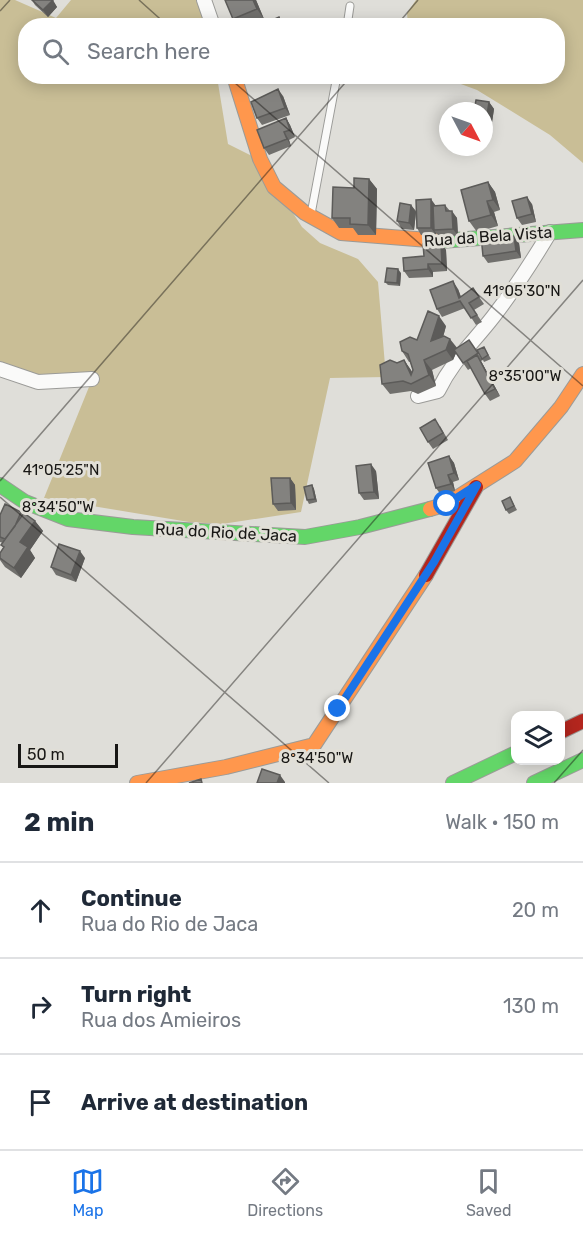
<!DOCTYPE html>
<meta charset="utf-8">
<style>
body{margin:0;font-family:Rubik,sans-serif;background:#f2f2f3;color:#1f2937}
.controls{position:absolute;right:18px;bottom:18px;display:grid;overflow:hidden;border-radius:12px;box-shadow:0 3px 15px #0003}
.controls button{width:54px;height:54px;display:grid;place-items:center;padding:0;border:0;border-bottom:2px solid #e0e1e3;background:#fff;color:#1f2937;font:30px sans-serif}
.compass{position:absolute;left:439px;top:102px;width:54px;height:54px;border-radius:50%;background:#fff;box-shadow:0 3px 15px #0003;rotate:131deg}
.scale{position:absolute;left:18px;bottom:15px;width:100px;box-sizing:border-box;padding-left:6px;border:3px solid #181715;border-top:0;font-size:16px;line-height:21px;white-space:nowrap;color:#181715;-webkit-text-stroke:4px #e1dfd7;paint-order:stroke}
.stop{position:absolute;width:18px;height:18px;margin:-14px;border:4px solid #1a73e8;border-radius:50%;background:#fff}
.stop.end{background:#1a73e8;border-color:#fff;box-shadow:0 2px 6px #0008}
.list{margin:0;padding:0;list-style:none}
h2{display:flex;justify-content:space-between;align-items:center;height:78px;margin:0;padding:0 24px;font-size:26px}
h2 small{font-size:20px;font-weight:400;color:#747a83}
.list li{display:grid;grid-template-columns:39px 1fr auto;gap:18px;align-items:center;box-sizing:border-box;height:96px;padding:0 24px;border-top:2px solid #e0e1e3}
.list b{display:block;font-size:22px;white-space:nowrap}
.list p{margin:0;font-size:20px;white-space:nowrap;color:#747a83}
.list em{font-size:20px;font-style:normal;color:#747a83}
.icon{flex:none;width:33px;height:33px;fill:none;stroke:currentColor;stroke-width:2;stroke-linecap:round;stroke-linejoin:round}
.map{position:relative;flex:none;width:583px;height:783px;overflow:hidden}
.search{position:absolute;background:#fff;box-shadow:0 3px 15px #0003;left:18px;right:18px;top:18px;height:66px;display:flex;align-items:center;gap:15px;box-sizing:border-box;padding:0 21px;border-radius:24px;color:#747a83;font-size:22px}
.sheet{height:366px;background:#fff}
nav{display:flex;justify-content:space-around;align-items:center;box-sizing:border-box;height:84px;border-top:2px solid #e0e1e3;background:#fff;font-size:16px;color:#747a83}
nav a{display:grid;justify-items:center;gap:3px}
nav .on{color:#1a73e8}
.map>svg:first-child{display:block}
.forest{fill:#c9be96}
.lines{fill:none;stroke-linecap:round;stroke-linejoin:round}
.lane-casing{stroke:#9b9b98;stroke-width:9}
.street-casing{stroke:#9b9b98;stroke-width:16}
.fast-casing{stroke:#9b9b98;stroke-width:16}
.slow-casing{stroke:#9b9b98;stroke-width:16}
.jam-casing{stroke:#9b9b98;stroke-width:16}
.lane{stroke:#fafaf9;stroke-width:7}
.street{stroke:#fafaf9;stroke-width:14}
.fast{stroke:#63d668;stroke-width:14}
.slow{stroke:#ff974d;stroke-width:14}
.jam{stroke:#b3261e;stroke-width:14}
.wall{fill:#71706d}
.shaded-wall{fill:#5c5b59}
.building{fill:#83827f;stroke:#5c5b59;stroke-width:1.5}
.route{stroke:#1a73e8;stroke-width:8}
.ticks{fill:none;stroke:#181715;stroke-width:1.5;stroke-opacity:0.45}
.labels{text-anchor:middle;stroke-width:6;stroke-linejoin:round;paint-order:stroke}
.street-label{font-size:16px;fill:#181715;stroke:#e1dfd7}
.ticks-label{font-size:15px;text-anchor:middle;fill:#181715;stroke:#e1dfd7;stroke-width:6;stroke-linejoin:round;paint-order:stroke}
</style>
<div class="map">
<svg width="583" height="783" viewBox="0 0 583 783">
<rect width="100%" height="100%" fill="#dfded9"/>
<!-- forest -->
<path class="forest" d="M0,0H15L56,18L71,0H196L206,25L26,26V76L217,77L228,144L258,159L302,227L320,243L358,259L378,282L386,377L330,378L301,512L222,524L189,522L44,498L91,382L38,381L0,370Z
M416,0H583V163L550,135L477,90L442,77L558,76V26L408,25L407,13Z"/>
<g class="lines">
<!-- lane casing -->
<g class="lane-casing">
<path id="lane" d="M347,26L350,6
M311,214L337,76"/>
</g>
<!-- street casing -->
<g class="street-casing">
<path id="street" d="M204,0L213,26
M0,369L38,382L92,379
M418,396L438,391C453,360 472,344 493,317C514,290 532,262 550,232"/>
</g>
<!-- fast casing -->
<g class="fast-casing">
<path id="fast" d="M441,241L583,230
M0,485L25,502L68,519L133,527L305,537L360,527L430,509
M453,783L516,753
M534,783L583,760"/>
</g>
<!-- slow casing -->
<g class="slow-casing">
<path id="slow" d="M234,76L260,159L274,187L305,213L341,233L441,241
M430,509L447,504L515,461L561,407L583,374
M137,783L226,767L314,745L426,575"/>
</g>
<!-- jam casing -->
<g class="jam-casing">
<path id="jam" d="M426,575L476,487
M560,732L583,721"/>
</g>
<!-- lane -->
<use href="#lane" class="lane"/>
<!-- street -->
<use href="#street" class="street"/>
<!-- fast -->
<use href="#fast" class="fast"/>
<!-- slow -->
<use href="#slow" class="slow"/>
<!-- jam -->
<use href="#jam" class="jam"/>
</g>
<!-- wall -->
<path class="wall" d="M32,0H52L57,7L48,17L35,5Z
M225,0H256L264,19L249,26H238L233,19Z
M283,96L290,115L262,125L257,118Z
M489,102L494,109L491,129L484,128V111Z
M286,118L290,125L295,137L289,140L291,146L269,155L264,148Z
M369,179L377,189L376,235H358L353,228H339L332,218L354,188Z
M488,182L495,192L500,210L494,212L498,226L477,232L469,221Z
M532,204L536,222L522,225L517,218Z
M411,205L416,211L435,205H445L450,211L457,218L458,236L439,237L436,233V235H421L417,228L416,213L414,230L402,229L397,221Z
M507,236H514L519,243L521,258L488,263L483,256Z
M441,243L446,250L447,271L433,272V277L409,278L404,271Z
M401,273L400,286L388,285L385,282Z
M473,288L484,304L474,310L482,322L476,325L465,308L442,317L437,309L458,289L461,297Z
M446,326L443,337L457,349L469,340L481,358L484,347L491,359L484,362L483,360L481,361L500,396L490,401L485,394L471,368L468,370L456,353L453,360L432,370L436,386L418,394L411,391L390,394L382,384L397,363L404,360L412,372L413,370L410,362H409L402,351L417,340Z
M440,426L448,440L433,449L428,442Z
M449,456L454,463L459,480L453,482L455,491L441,495L436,488Z
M376,471L379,499L364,500L359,493Z
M290,478L295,485L296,510L278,511L273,504Z
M312,485L314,489L317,502L309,504L307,500Z
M510,497L517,510L509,514L506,510Z
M21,512L23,514L35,521L43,531L30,550L35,558L21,578L5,567L0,560V553L4,548L1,545L3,543L0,542V515Z
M85,558L76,582L56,575L51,567Z"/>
<!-- shaded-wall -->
<path class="shaded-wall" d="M53,0L57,7L48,17L43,10Z
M253,0H256L264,19L257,9Z
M278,89L283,96L290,115L285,108Z
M489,102L494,109L491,129L486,122Z
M286,118L290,125L295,137L290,130Z
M284,132L289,140L291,146L287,139Z
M369,179L377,189L376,235L368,225Z
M488,182L495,192L500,210L493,200Z
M527,197L532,204L536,222L532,214Z
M431,199L436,206L434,230L436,233V235L431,228Z
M487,201L494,212L498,226L491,215Z
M411,205L416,212L414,230L409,223Z
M452,211L457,218L458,236L453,229Z
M514,236L519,243L521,258L516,251Z
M441,243L446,250L447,271L442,264Z
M428,264L433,272V277L428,269Z
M398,269L401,273L400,286L397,283Z
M453,281L458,289L464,305L459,298Z
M439,316L446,326L439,352L431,341Z
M450,339L458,349L453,360L446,350Z
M477,355L482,363L500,396L495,389Z
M404,360L411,370L416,381L411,375Z
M424,360L432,370L436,386L429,375Z
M449,456L454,463L459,480L454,473Z
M371,464L376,471L379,499L374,492Z
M448,475L453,482L455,491L451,484Z
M290,478L295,485L296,510L291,503Z
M312,485L314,489L317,502L315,499Z
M35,521L43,531L30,550L35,558L21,578L14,568L20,542Z
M80,551L85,558L76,582L71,575Z
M280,775L285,782V783H277Z"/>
<!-- building -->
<path class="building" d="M32,0H53L43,10Z
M225,0H253L257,9L233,19Z
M279,17L282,26H259Z
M278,89L285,108L257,118L251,102Z
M476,100L489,102L486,122H484V111H474Z
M286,118L290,130L284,132L287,139L264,148L257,130Z
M354,178L369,179L368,225L350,224V218H332L333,187L354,188Z
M488,182L493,200L487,201L491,215L469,221L461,190Z
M527,197L532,214L517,218L512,201Z
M431,199V228H417L416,200Z
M400,203L411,205L409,223L397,221Z
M445,205L446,211H452L453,229L434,230L433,206Z
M505,233V237L514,236L516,251L483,256L481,236Z
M441,243L442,264H428V269L404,271L403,258L424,256L423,244Z
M387,268L398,269L397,283L385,282Z
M453,281L459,298L473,288L479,297L469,303L477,315L471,318L460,301L437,309L430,290Z
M428,311L439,316L431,341L444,336L450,339L446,350L424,360L429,375L411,384L403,381L382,384L380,365L390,360L397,363L404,360L411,375L413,370L408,354L402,351L400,342L410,337L417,340Z
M469,340L478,353L463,363L454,350Z
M484,347L488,355L482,359L477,350Z
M477,355L495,389L485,394L467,361Z
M435,419L443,433L428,442L420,428Z
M449,456L454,473L448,475L451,484L436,488L428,463Z
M371,464L374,492L359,493L356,466Z
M271,478H290L291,503L273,504Z
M312,485L315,499L307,500L304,487Z
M510,497L514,506L506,510L502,501Z
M5,504L21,512L15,526L5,539L0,537V515Z
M24,513L35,521L20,542L28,547L14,568L0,558V553L4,547L1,545Z
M59,544L80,551L71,575L51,567Z
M262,769L280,775L277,783H257Z
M201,779L202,783H189Z"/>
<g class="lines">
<!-- route -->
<path class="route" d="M338,709L434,562L477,485L447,504"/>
</g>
<!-- ticks -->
<path class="ticks" d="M139,0L168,26M0,11L10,0M396,26L418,0M227,76L583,386M0,481L351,76M0,497L329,783M146,783L583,280M554,783L583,750"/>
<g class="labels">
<!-- street labels -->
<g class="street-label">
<text transform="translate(488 236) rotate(-4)" y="6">Rua da Bela Vista</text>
<text transform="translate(226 532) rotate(3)" y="6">Rua do Rio de Jaca</text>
</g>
</g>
<g class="ticks-label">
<text x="522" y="296">41°05'30"N</text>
<text x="525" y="381">8°35'00"W</text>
<text x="61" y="475">41°05'25"N</text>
<text x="58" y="512">8°34'50"W</text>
<text x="317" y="763">8°34'50"W</text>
</g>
</svg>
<div class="controls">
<button><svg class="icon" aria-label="layers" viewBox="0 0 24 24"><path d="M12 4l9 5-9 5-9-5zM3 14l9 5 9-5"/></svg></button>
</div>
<svg class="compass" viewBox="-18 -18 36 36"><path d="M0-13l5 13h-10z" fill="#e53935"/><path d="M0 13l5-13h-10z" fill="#747a83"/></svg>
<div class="scale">50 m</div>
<div class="stop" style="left:447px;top:504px"></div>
<div class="stop end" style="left:338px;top:709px"></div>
<div class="search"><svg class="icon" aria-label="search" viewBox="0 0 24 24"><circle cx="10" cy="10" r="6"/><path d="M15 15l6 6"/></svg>Search here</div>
</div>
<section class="sheet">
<h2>2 min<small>Walk · 150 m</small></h2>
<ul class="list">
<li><svg class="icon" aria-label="ahead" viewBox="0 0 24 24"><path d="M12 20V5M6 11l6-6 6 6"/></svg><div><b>Continue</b><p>Rua do Rio de Jaca</p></div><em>20 m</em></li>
<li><svg class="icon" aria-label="right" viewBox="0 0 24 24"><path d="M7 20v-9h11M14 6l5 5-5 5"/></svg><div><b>Turn right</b><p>Rua dos Amieiros</p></div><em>130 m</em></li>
<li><svg class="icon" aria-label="arrive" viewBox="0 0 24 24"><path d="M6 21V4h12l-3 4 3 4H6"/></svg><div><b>Arrive at destination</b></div></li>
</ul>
</section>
<nav>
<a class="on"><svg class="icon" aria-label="map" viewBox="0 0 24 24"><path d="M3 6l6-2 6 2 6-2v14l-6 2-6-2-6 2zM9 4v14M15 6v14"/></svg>Map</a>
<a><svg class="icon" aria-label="directions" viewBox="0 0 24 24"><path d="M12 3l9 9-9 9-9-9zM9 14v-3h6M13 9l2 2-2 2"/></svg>Directions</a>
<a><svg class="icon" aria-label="saved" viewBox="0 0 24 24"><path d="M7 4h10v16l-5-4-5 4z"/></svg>Saved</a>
</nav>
